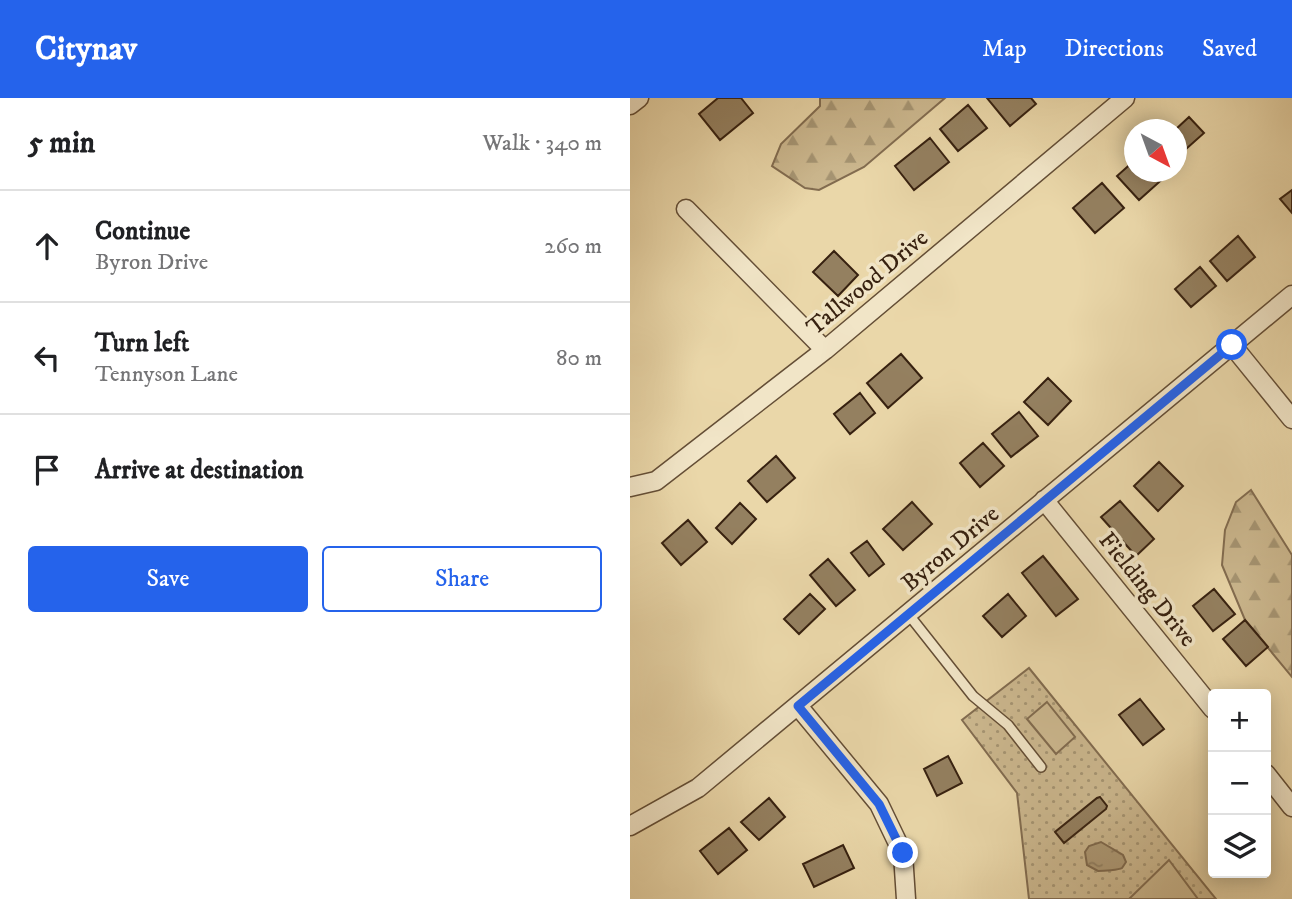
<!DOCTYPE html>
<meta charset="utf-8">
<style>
body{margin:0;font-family:"IM FELL DW Pica",serif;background:#f2f2f2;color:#202124}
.controls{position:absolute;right:21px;bottom:21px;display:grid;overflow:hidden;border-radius:7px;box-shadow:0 4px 18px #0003}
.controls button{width:63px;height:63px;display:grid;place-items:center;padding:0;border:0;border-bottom:2px solid #e0e0e0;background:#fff;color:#202124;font:35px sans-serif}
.compass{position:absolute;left:494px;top:21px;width:63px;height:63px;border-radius:50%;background:#fff;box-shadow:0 4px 18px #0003;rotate:139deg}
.stop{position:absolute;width:21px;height:21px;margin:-16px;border:5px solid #2563eb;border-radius:50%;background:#fff}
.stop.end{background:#2563eb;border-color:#fff;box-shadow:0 2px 7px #0008}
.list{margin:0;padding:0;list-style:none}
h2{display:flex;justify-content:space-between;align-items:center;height:91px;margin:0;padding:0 28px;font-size:30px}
h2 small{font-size:23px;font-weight:400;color:#757577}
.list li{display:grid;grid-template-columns:46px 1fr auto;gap:21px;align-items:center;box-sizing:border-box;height:112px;padding:0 28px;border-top:2px solid #e0e0e0}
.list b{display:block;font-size:26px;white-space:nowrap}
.list p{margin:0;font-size:23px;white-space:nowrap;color:#757577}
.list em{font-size:23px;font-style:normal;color:#757577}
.actions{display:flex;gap:14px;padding:21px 28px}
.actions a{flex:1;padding:16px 0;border:2px solid #2563eb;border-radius:7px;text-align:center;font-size:24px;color:#2563eb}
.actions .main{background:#2563eb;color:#fff}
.icon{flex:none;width:38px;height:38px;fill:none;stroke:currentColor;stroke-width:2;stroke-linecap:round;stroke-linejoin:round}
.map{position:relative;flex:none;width:662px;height:801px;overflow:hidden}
header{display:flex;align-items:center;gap:42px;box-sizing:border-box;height:98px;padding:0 35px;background:#2563eb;color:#fff}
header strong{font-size:33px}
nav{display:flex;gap:38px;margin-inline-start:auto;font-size:24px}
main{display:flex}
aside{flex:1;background:#fff}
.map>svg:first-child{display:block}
.forest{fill:url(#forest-firs);stroke:#826c50;stroke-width:2}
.park{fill:url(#park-dots);stroke:#826c50;stroke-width:2}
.pitch{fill:#ccb88f;stroke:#826c50;stroke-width:2}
.water{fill:url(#water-ripples);stroke:#7e694d;stroke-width:2}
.building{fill:#948060;stroke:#372110;stroke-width:2}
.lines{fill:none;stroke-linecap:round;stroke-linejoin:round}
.service-casing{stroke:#644e36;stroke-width:12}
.minor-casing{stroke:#644e36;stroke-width:21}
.service{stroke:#f1e5c7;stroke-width:9}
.minor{stroke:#f1e5c7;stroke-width:18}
.route{stroke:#2563eb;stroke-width:9}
.labels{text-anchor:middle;stroke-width:7;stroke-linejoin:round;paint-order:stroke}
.street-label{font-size:24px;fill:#372110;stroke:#f1e5c7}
</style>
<header>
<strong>Citynav</strong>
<nav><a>Map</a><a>Directions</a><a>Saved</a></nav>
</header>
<main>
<aside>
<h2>5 min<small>Walk · 340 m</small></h2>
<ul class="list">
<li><svg class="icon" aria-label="ahead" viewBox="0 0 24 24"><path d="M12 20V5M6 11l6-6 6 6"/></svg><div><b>Continue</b><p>Byron Drive</p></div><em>260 m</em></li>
<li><svg class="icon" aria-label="left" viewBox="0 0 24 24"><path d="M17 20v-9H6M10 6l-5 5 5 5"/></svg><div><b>Turn left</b><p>Tennyson Lane</p></div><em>80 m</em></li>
<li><svg class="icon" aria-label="arrive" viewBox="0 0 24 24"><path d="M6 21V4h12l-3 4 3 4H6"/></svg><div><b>Arrive at destination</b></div></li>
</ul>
<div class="actions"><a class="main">Save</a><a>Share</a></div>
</aside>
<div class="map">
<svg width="662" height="801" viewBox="0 0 662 801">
<defs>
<pattern id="forest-firs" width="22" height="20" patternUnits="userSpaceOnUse" patternTransform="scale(1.75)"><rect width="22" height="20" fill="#ccb88f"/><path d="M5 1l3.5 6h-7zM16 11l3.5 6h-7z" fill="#a69573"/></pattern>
<pattern id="park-dots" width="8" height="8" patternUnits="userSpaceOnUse" patternTransform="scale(1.75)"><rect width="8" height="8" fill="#ccb88f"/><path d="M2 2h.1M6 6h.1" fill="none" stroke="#a69573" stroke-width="1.8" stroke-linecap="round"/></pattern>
<pattern id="water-ripples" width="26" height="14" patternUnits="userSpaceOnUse" patternTransform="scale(1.75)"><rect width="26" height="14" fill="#ad9975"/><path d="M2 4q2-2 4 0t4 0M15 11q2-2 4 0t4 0" fill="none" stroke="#8e7c5f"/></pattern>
</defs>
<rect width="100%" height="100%" fill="#ead7a9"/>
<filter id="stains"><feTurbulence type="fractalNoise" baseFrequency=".00286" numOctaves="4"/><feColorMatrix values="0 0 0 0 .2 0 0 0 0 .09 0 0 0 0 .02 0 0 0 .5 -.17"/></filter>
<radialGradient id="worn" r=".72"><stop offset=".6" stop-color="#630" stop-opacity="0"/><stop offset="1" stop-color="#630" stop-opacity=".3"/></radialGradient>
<!-- forest -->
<path class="forest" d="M190,0H315L234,69L189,92L175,90L142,68L151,46L190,8Z
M621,392L662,457V579L615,522L592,467L595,432L606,404Z"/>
<!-- park -->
<path class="park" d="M399,570L586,801H399L387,695L332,622Z"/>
<!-- pitch -->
<path class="pitch" d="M417,604L445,639L426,656L397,621Z
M539,762L568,801H499Z"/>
<!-- water -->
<path class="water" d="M471,744L493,757L496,764L492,770C489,772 473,773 468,773L457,767L455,754L459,748Z"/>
<!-- building -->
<path class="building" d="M88,0H111L123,15L90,42L69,16Z
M357,0H401L406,6L380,28Z
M338,7L357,30L328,53L310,31Z
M559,19L574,35L547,59V32H545Z
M300,40L319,64L284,92L265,68Z
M505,62V74H534L537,77L509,102L487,78Z
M472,85L494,110L465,135L443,110Z
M662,92V115L650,101Z
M608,138L625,159L597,183L580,163Z
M204,153L228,177L208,198L183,174Z
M570,169L586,188L561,209L545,191Z
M271,256L292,280L258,310L237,285Z
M418,280L441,303L418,327L394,304Z
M230,295L245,315L220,336L204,316Z
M389,314L408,338L381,359L362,336Z
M353,345L374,368L350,389L330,365Z
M146,358L165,380L137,404L118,383Z
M529,364L553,388L528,413L504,388Z
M490,403L524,441L506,458L471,419Z
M282,404L302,426L273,452L253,431Z
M110,405L126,421L102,446L86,430Z
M58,422L77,444L51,467L32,445Z
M237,443L254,466L239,478L221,455Z
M413,458L448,501L426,518L392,475Z
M198,461L225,492L206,508L180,477Z
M584,491L605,516L583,533L563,508Z
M180,496L195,511L169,536L154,521Z
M378,496L396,518L372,539L353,518Z
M615,522L638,549L616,568L593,541Z
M510,601L534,631L513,647L489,617Z
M318,658L332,685L307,698L294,671Z
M470,699L477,708L476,711L434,745L425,734L467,700Z
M139,700L155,719L129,742L111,724Z
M99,730L117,752L88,776L70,753Z
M213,747L224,770L184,789L173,766Z"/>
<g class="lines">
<!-- service casing -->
<g class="service-casing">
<path id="service" d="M279,517L343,598L378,627L411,669"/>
</g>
<!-- minor casing -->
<g class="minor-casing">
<path id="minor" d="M0,7L9,0
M56,111L195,252
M602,247L662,321
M0,389L26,383L195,252L495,0
M414,402L583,611
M168,608L249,706L273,756L276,801
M636,676L662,709
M0,728L68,690L662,197"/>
</g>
<!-- service -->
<use href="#service" class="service"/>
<!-- minor -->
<use href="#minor" class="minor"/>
</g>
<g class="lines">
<!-- route -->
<path class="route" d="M273,755L249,706L168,608L602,247"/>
</g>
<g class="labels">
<!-- street labels -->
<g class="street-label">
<text transform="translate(237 184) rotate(-40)" y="8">Tallwood Drive</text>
<text transform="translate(320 450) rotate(-40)" y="8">Byron Drive</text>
<text transform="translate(518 491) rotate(51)" y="8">Fielding Drive</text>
</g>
</g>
<rect width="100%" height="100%" filter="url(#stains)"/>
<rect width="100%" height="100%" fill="url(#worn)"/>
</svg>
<div class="controls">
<button>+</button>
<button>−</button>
<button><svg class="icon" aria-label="layers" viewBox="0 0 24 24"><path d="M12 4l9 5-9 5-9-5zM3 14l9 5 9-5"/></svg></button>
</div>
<svg class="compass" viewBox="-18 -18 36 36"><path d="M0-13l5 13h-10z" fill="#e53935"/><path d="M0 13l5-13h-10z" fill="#757577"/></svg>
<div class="stop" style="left:602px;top:247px"></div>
<div class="stop end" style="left:273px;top:755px"></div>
</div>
</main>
